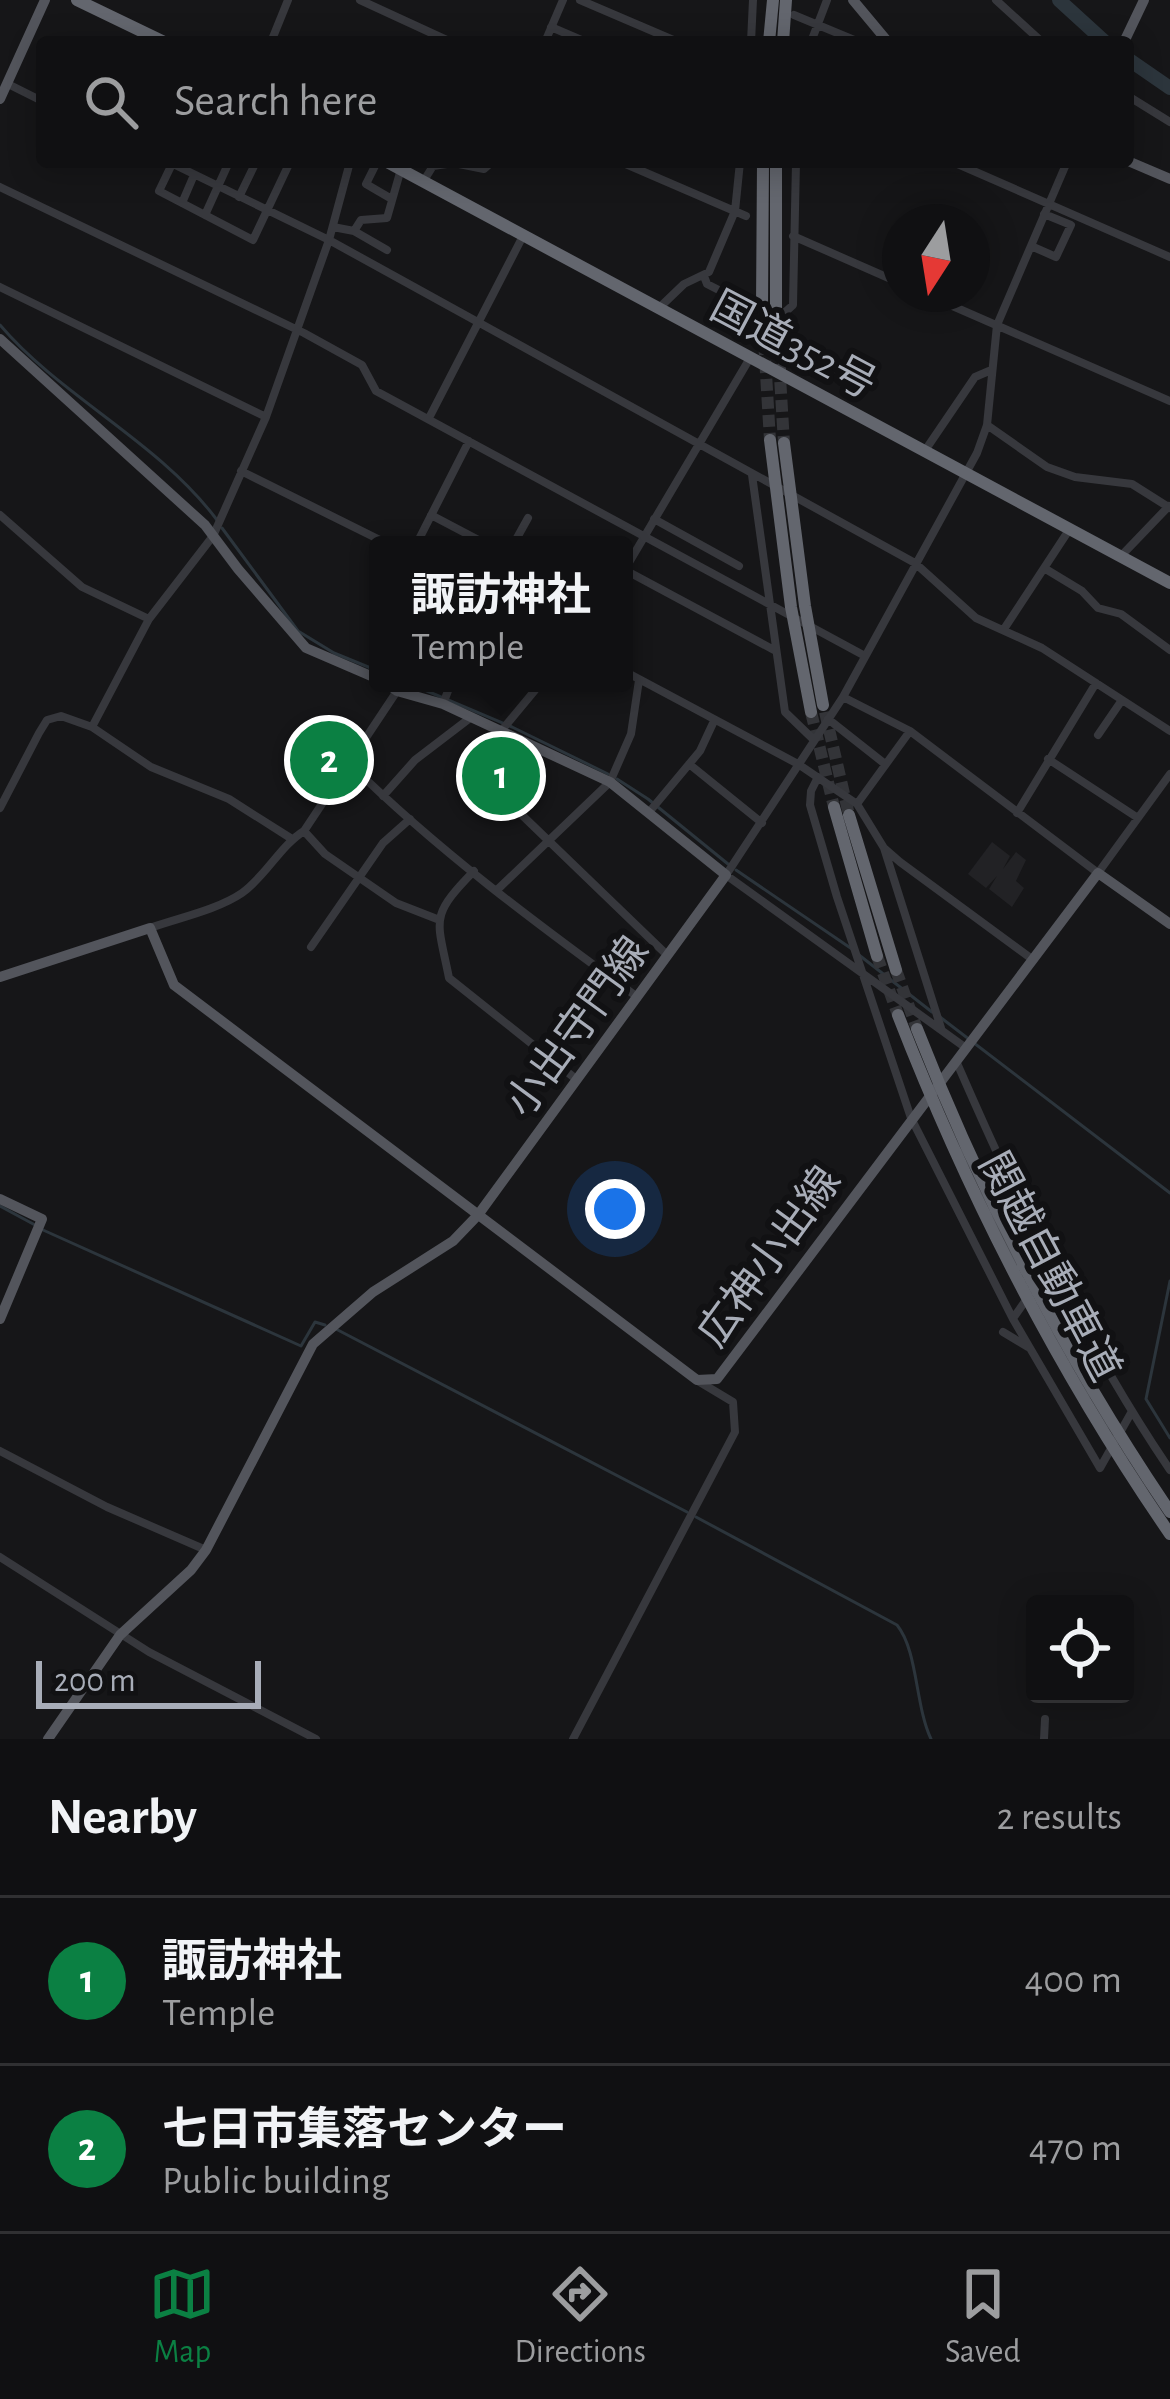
<!DOCTYPE html>
<meta charset="utf-8">
<style>
body{margin:0;font-family:"Alegreya Sans","Noto Sans JP",sans-serif;background:#19191b;color:#f1f3f6}
.controls{position:absolute;right:36px;bottom:36px;display:grid;overflow:hidden;border-radius:12px;box-shadow:0 6px 30px #0003}
.controls button{width:108px;height:108px;display:grid;place-items:center;padding:0;border:0;border-bottom:3px solid #303032;background:#101012;color:#f1f3f6;font:60px sans-serif}
.compass{position:absolute;left:882px;top:204px;width:108px;height:108px;border-radius:50%;background:#101012;box-shadow:0 6px 30px #0003;rotate:192deg}
.scale{position:absolute;left:36px;bottom:30px;width:225px;box-sizing:border-box;padding-left:12px;border:6px solid #a8adb8;border-top:0;font-size:33px;line-height:42px;white-space:nowrap;color:#a8adb8;-webkit-text-stroke:9px #111113;paint-order:stroke}
.you{position:absolute;left:615px;top:1209px;width:42px;height:42px;margin:-30px;border:9px solid #fff;border-radius:50%;background:#1a73e8;box-shadow:0 0 0 18px #1a73e833}
.badge{display:grid;place-items:center;width:78px;height:78px;border-radius:50%;background:#0b8043;color:#fff;font-size:39px;font-weight:700}
.pin{position:absolute;translate:-50% -50%;border:6px solid #fff;box-shadow:0 3px 12px #0006}
.popup{position:absolute;left:369px;top:536px;width:264px;height:156px;box-sizing:border-box;display:grid;place-content:center;border-radius:12px;background:#101012;filter:drop-shadow(0 3px 9px #0005);font-size:39px;white-space:nowrap;color:#9c9d9f}
.popup b{font-size:45px;color:#f1f3f6}
.popup::after{content:'';position:absolute;left:50%;top:100%;margin-left:-24px;border:24px solid transparent;border-top-color:#101012}
.list{margin:0;padding:0;list-style:none}
h2{display:flex;justify-content:space-between;align-items:center;height:156px;margin:0;padding:0 48px;font-size:51px}
h2 small{font-size:39px;font-weight:400;color:#9c9d9f}
.list li{display:grid;grid-template-columns:78px 1fr auto;gap:36px;align-items:center;box-sizing:border-box;height:168px;padding:0 48px;border-top:3px solid #303032}
.list b{display:block;font-size:45px;white-space:nowrap}
.list p{margin:0;font-size:39px;white-space:nowrap;color:#9c9d9f}
.list em{font-size:39px;font-style:normal;color:#9c9d9f}
.icon{flex:none;width:66px;height:66px;fill:none;stroke:currentColor;stroke-width:2;stroke-linecap:round;stroke-linejoin:round}
.map{position:relative;flex:none;width:1170px;height:1739px;overflow:hidden}
.search{position:absolute;background:#101012;box-shadow:0 6px 30px #0003;left:36px;right:36px;top:36px;height:132px;display:flex;align-items:center;gap:30px;box-sizing:border-box;padding:0 42px;border-radius:12px;color:#9c9d9f;font-size:45px}
.sheet{height:492px;background:#101012}
nav{display:flex;justify-content:space-around;align-items:center;box-sizing:border-box;height:168px;border-top:3px solid #303032;background:#101012;font-size:33px;color:#9c9d9f}
nav a{display:grid;justify-items:center;gap:6px}
nav .on{color:#0b8043}
.map>svg:first-child{display:block}
.built{fill:#222225}
.lines{fill:none;stroke-linecap:round;stroke-linejoin:round}
.stream{stroke:#2c353c;stroke-width:3}
.river{stroke:#2c353c;stroke-width:14}
.highway-tunnel{stroke:#333438;stroke-width:12;stroke-dasharray:12 6;stroke-linecap:butt}
.minor{stroke:#37383d;stroke-width:8}
.major{stroke:#53555c;stroke-width:10}
.highway{stroke:#63666e;stroke-width:12}
.labels{text-anchor:middle;stroke-width:12;stroke-linejoin:round;paint-order:stroke}
.street-label{font-size:42px;fill:#a8adb8;stroke:#111113}
</style>
<div class="map">
<svg width="1170" height="1739" viewBox="0 0 1170 1739">
<rect width="100%" height="100%" fill="#161618"/>
<!-- built -->
<path class="built" d="M992,842L1010,856L1003,869L1016,852L1026,860L1016,881L1024,888L1012,907L989,889L997,876L986,888L968,874Z"/>
<g class="lines">
<!-- stream -->
<path class="stream" d="M0,325C61,397 158,441 217,520
M222,528L298,631L334,653L378,671
M408,683L512,727L608,774
M617,779L648,799L728,864
M736,870L852,949
M859,955L932,1012
M940,1017L1170,1193
M0,1206L35,1225
M43,1230L301,1346L315,1322L325,1325
M1170,1281L1146,1399L1170,1438
M334,1328L687,1512
M696,1517L897,1625C918,1651 915,1705 931,1739"/>
<!-- river -->
<path class="river" d="M1059,0L1105,42
M1128,59L1170,88"/>
<!-- highway-tunnel -->
<path class="highway-tunnel" d="M762,307L770,440
M776,310L784,443
M811,712L834,807
M825,712L849,815
M877,956L898,1015
M896,970L917,1029"/>
<!-- minor -->
<path class="minor" d="M360,0L451,42
M580,0L678,42
M996,0L1042,42
M794,15L859,42
M551,27L586,42
M271,42L288,0
M545,42L563,0
M751,42L753,0
M811,42L827,0
M8,84L42,101
M1128,96L1170,122
M169,162L329,240L915,563L976,618L1042,648L1170,731
M377,162L366,184L390,198
M621,162L746,216
M953,162L1170,257
M172,164L159,191L253,240L290,162
M423,182L433,166L454,163L484,169L492,162
M0,187L304,333L362,365L376,391L865,656
M239,197L256,162
M182,203L194,175
M205,215L229,162
M333,227L354,231L361,220L387,218L401,169
M354,231L387,250
M793,236L900,283
M1031,246L1056,257L1071,225L1044,214
M704,276L707,284C732,297 756,309 782,315L793,305L796,162
M0,287L266,417
M925,294L1170,401
M659,308L684,284L709,272L735,211L740,162
M782,374V315
M429,418L523,236
M987,425L1047,467L1075,477L1132,484L1170,508
M924,452L975,377L989,371
M241,471L390,545
M752,475L785,712L813,739
M0,515L82,587L149,619
M431,515L488,545
M654,519L739,566
M416,545L469,441
M513,545L528,518
M1121,556L1169,506
M1044,568L1082,591L1098,608L1121,614L1170,650
M625,570L774,650
M624,571L750,358
M1004,629L1069,530
M624,671L798,764L857,804L884,848L900,862L1032,959
M843,697L910,731L1098,873L1170,774
M443,704L451,683
M828,719L885,764
M92,727L149,619L213,536L266,417L329,240L350,162
M502,730L541,683
M1098,735L1122,700
M1048,759L1138,818
M349,763C436,849 537,924 636,996
M689,764L762,823
M818,777L811,791L810,805L837,897L911,1118L1013,1319L1100,1468L1131,1413
M499,793L666,954
M383,796L415,760L470,718
M857,804L910,731
M0,808L39,733L47,720L61,716L92,727L151,767L229,799L292,839
M650,811L700,751L714,721
M1017,813L1096,683
M304,831L325,854L396,903L437,919
M884,848L941,1028
M474,871C429,917 437,918 449,978L576,1079
M497,890L610,782L631,734L639,680
M150,928C178,918 217,910 242,893C266,876 280,846 304,831L397,691
M311,947L383,843L410,819
M966,1048L726,875L843,697L977,453L987,425L997,325L1067,162
M957,1063C1018,1203 1084,1343 1170,1470
M1014,1317L1050,1266
M1003,1332L1028,1347
M0,1451L107,1507L206,1550
M0,1557L149,1652L316,1739
M573,1739L735,1432L733,1402L698,1381
M1044,1739L1045,1719"/>
<!-- major -->
<path class="major" d="M853,0L888,42
M1124,42L1144,0
M0,99L45,0
M1128,161L1170,179
M0,339L205,525L238,569L306,648L378,679
M0,977L150,928L174,985L697,1380L717,1379L1098,873L1170,924
M0,1199L42,1219L0,1319
M48,1739L120,1635L191,1570L206,1550L313,1344L373,1292L453,1241L478,1215L726,875L610,782L443,704L397,691L386,683"/>
<!-- highway -->
<path class="highway" d="M77,0L164,42
M769,42L773,0
M783,42L786,0
M387,162L1170,583
M776,162V310
M762,307L763,162
M770,440L791,607L811,712
M784,443L805,606L823,705
M834,807L877,956
M849,815L896,970
M898,1015C970,1200 1058,1371 1170,1534
M917,1029C984,1200 1067,1360 1170,1512"/>
</g>
<g class="labels">
<!-- street labels -->
<g class="street-label">
<text transform="translate(794 344) rotate(28)" y="15">国道352号</text>
<text transform="translate(576 1026) rotate(-54)" y="15">小出守門線</text>
<text transform="translate(768 1256) rotate(-54)" y="15">広神小出線</text>
<text transform="translate(1051 1266) rotate(62)" y="15">関越自動車道</text>
</g>
</g>
</svg>
<div class="controls">
<button><svg class="icon" aria-label="locate" viewBox="0 0 24 24"><circle cx="12" cy="12" r="6"/><path d="M12 2v4M12 18v4M2 12h4M18 12h4"/></svg></button>
</div>
<svg class="compass" viewBox="-18 -18 36 36"><path d="M0-13l5 13h-10z" fill="#e53935"/><path d="M0 13l5-13h-10z" fill="#9c9d9f"/></svg>
<div class="scale">200 m</div>
<div class="you"></div>
<div class="pin badge" style="left:501px;top:776px">1</div>
<div class="popup"><b>諏訪神社</b>Temple</div>
<div class="pin badge" style="left:329px;top:760px">2</div>
<div class="search"><svg class="icon" aria-label="search" viewBox="0 0 24 24"><circle cx="10" cy="10" r="6"/><path d="M15 15l6 6"/></svg>Search here</div>
</div>
<section class="sheet">
<h2>Nearby<small>2 results</small></h2>
<ul class="list">
<li><span class="badge">1</span><div><b>諏訪神社</b><p>Temple</p></div><em>400 m</em></li>
<li><span class="badge">2</span><div><b>七日市集落センター</b><p>Public building</p></div><em>470 m</em></li>
</ul>
</section>
<nav>
<a class="on"><svg class="icon" aria-label="map" viewBox="0 0 24 24"><path d="M3 6l6-2 6 2 6-2v14l-6 2-6-2-6 2zM9 4v14M15 6v14"/></svg>Map</a>
<a><svg class="icon" aria-label="directions" viewBox="0 0 24 24"><path d="M12 3l9 9-9 9-9-9zM9 14v-3h6M13 9l2 2-2 2"/></svg>Directions</a>
<a><svg class="icon" aria-label="saved" viewBox="0 0 24 24"><path d="M7 4h10v16l-5-4-5 4z"/></svg>Saved</a>
</nav>
